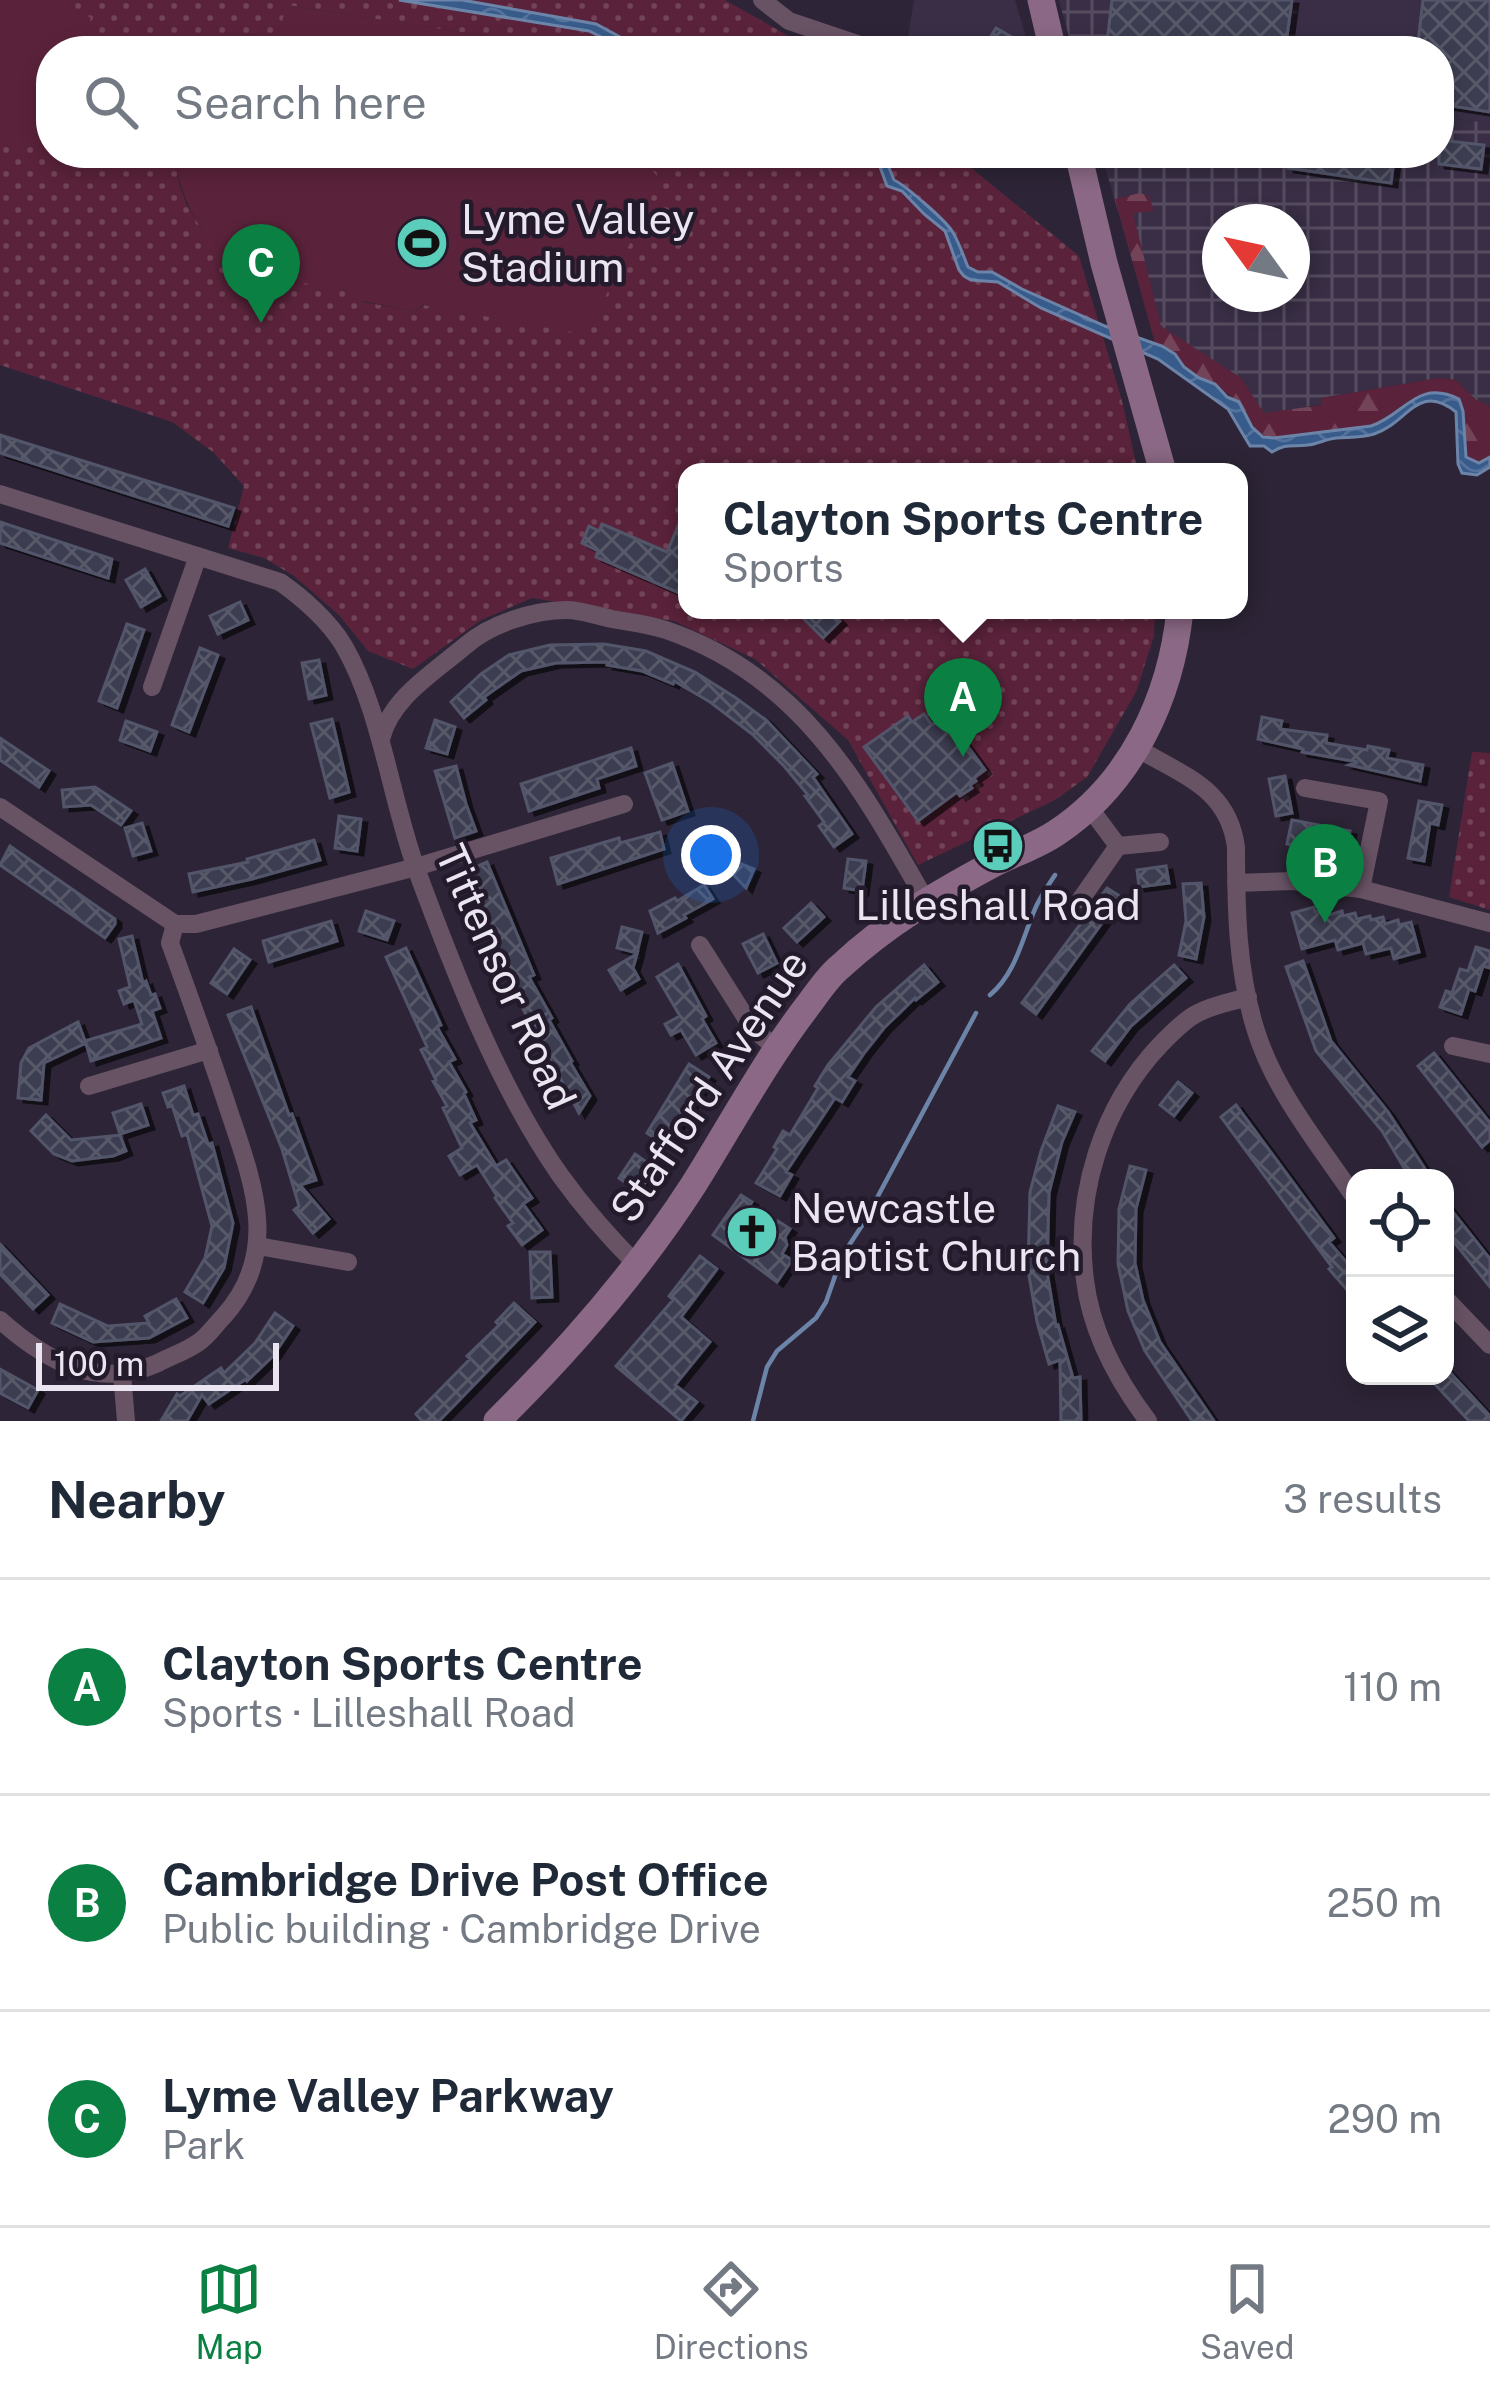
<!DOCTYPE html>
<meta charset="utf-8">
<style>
body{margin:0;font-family:"Public Sans",sans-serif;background:#f2f2f3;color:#1f2937}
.controls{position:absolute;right:36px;bottom:36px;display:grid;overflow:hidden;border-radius:24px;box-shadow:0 6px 18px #0003}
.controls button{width:108px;height:108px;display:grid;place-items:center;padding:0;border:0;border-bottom:3px solid #e0e1e3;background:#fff;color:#1f2937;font:60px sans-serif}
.compass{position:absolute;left:1202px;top:204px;width:108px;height:108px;border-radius:50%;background:#fff;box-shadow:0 6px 18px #0003;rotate:303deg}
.scale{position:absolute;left:36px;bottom:30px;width:243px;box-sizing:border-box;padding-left:12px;border:6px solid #ebe5f1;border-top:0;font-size:33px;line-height:42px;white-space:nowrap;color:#ebe5f1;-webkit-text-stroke:9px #231b2c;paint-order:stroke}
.you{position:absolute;left:711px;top:855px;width:42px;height:42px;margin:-30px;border:9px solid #fff;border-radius:50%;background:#1a73e8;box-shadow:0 0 0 18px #1a73e833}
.badge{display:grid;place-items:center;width:78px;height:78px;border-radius:50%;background:#0b8043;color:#fff;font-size:39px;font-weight:700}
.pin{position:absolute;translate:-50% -99px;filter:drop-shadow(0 3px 6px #0008)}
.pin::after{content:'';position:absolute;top:63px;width:42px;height:36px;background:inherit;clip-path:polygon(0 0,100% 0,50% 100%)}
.popup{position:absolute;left:678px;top:463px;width:570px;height:156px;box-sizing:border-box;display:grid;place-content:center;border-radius:24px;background:#fff;filter:drop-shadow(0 3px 9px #0005);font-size:39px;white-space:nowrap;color:#747a83}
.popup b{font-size:45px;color:#1f2937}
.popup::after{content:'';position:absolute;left:50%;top:100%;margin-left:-24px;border:24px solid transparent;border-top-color:#fff}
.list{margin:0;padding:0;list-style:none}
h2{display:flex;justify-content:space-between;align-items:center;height:156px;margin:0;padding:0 48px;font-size:51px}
h2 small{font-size:39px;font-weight:400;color:#747a83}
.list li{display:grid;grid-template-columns:78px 1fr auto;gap:36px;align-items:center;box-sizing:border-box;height:216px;padding:0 48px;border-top:3px solid #e0e1e3}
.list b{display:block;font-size:45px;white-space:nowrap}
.list p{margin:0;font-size:39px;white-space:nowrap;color:#747a83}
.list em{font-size:39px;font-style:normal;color:#747a83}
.icon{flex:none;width:66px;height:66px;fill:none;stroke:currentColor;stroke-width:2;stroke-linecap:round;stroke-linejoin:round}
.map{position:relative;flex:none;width:1490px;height:1421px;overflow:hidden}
.search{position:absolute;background:#fff;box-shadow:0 6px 18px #0003;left:36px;right:36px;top:36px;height:132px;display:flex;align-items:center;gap:30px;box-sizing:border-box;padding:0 42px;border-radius:48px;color:#747a83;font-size:45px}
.sheet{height:804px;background:#fff}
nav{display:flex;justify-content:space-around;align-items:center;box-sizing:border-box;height:168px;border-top:3px solid #e0e1e3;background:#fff;font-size:33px;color:#747a83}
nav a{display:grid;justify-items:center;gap:6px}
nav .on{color:#0b8043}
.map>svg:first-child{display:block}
.built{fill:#392e45}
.industrial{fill:url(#industrial-grid);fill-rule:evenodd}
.forest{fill:url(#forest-firs)}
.park{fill:url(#park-dots)}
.pitch{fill:#5b233b}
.water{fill:url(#water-waves);stroke:#6d84a9;stroke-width:3}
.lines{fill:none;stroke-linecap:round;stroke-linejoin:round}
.stream{stroke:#6d84a9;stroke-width:4.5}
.building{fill:url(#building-cross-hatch);stroke:#53556a;stroke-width:3;filter:url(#shadow)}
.street{stroke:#685365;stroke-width:18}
.secondary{stroke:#8b6986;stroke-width:27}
.labels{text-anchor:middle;stroke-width:9;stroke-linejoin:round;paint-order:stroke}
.poi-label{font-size:42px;fill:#ebe5f1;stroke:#231b2c;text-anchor:start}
.street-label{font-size:42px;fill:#ebe5f1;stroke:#231b2c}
</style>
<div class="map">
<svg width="1490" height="1421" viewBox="0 0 1490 1421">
<defs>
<pattern id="industrial-grid" width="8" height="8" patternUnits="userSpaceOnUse" patternTransform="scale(3)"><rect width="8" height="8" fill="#392e45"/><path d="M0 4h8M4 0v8" fill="none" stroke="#564c60"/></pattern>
<pattern id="forest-firs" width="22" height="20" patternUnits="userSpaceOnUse" patternTransform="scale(3)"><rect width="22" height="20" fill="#5b233b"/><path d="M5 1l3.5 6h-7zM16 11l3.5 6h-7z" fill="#734358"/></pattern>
<pattern id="park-dots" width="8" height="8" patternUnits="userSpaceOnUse" patternTransform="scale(3)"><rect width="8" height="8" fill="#5b233b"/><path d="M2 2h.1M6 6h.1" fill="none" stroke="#734358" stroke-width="1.8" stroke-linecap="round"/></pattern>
<pattern id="water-waves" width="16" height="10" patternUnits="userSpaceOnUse" patternTransform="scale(3)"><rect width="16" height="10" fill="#375b8a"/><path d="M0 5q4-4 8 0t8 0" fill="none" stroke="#54729b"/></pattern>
<pattern id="building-cross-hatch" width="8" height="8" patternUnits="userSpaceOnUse" patternTransform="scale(3)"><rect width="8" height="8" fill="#3c3e51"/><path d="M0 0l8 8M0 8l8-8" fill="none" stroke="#585a6a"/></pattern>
<filter id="shadow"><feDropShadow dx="6" dy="4" stdDeviation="0" flood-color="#0009"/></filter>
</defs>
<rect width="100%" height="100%" fill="#2d2537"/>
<!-- built -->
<path class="built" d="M914,0H1015L1030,51H911L906,49Z
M1299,0H1490V123L1439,117V51H1293Z"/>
<!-- industrial -->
<path class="industrial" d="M1059,0H1299L1293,51H1073Z
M1439,117L1490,123V406L1476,400L1456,380L1438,378L1321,398L1322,404L1264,414L1241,378L1150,321L1101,153H1439ZM1220,222H1292V294H1220Z"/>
<!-- forest -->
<path class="forest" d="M1140,193L1149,196L1154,211L1133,213L1161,326L1241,378L1264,413L1321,405V398L1438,378L1456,380L1476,400L1490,406V457L1479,463L1466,457L1459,399H1411L1382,423L1371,426L1274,438C1252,435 1253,420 1241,406C1229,391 1208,384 1193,374C1178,364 1172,351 1155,343L1115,199Z"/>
<!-- park -->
<path class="park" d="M0,0H725L815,51H548L542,45L287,5L282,23L275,36L230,33L218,51H51V153H175L179,183L187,206L203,231L255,271L358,292L363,302L414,311L659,179L637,153H953L1079,256L1122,401L1138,472H687V610H1155L1154,636L1136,692L1087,777L1055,800L918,865L848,740L755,659L674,621L532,598L481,620L413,669L368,651L339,615L294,576L264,558L228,548L244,486L213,452L172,422L0,365Z
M1472,752L1490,753V910L1449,897Z"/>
<!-- pitch -->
<path class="pitch" d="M0,0H57L91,18L73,51H51V93L24,144L0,132Z
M286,5L543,45L548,51H218L230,33L275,36L282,23Z
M175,153H637L659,179L588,335L423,305L414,311L362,301L358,292C326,286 286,282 256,271C207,253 179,203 175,153Z"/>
<!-- water -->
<path class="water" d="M399,0H462L596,24L646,51H630L589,31Z
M875,153H883L894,180C905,185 945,220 952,231C959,242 963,255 968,267L978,272H992L1022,289L1105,326L1162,346L1175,354L1184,367L1199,378L1215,384L1227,397L1239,402L1252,427L1263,437L1274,438L1371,426C1405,415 1417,378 1459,399L1463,411L1466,457L1479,463L1490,457V467L1477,475L1462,473L1458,464L1456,412C1418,381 1407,424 1374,434C1362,438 1349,437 1336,438C1326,439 1318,444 1308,445C1293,447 1286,443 1272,452L1264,446H1250L1228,409L1158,359L1041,308L998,282L971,280L964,276L959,270L945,231L924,214L902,191L887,186Z"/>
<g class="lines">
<!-- stream -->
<path class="stream" d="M990,995C1016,973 1022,939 1035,909C1040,897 1048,886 1055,875
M753,1421L767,1367L777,1351L816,1318L826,1302L842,1256L863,1224L976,1013"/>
</g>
<!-- building -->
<path class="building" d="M1112,0H1292L1285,51H1106Z
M1423,0H1490V112L1439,104V51H1417Z
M996,28L1019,41L1014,51H982Z
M1439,140L1484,145L1481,169L1439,164Z
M1291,153H1395L1391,183L1288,168Z
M0,435L234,508L228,526L0,453Z
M687,505V570L677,592L596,557L598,551L582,543L589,526L599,531L602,524L667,552Z
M0,522L112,559L108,578L0,543Z
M145,569L160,596L141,607L126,580Z
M240,602L248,620L218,634L210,616Z
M795,610H829L840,621L823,638Z
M127,624L144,630L117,708L99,701Z
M604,644L646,651L695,672L736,698L766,720L817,774L813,777L852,834L834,847L819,826L824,822L805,796L808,795L784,766L752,734L710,702L674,681L673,684L642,671L607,665V662L556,663L521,671L484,697L486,700L464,718L451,702L481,674L509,655L550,645Z
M200,648L218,655L189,732L172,725Z
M319,660L326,695L309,699L302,663Z
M924,714L932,725L937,722L945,731L953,726L985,770L974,778L976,781L970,785L972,788L960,796L957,792L918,821L864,747L908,716L912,722Z
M1262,717L1282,721L1280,729L1327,735L1326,743L1367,750L1368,746L1389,750L1387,758L1423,765L1420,781L1349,765L1358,762L1302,752L1303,749L1258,739Z
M332,719L349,792L330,798L311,724Z
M435,720L455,727L447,754L426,748Z
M126,721L157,732L150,751L120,740Z
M0,738L49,771L39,787L0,760Z
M631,748L636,766L597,779L599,788L529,811L521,784Z
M672,763L688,811L662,820L645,773Z
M456,766L466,804L476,831L455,838L435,771Z
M1285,776L1292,813L1276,816L1269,779Z
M95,787L131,811L121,825L91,805L64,807L62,790Z
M1419,801L1442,805L1438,825L1430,823L1424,861L1408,858Z
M339,816L361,819L357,851L335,848Z
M1292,820L1350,831L1347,848L1309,841L1308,848L1287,844Z
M142,823L151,851L133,856L125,828Z
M660,832L664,849L558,884L551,858L619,838L620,843Z
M314,840L320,860L252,879L193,892L189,874L248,862L247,859Z
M10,846L115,919V924L105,938L0,865Z
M712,852L754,869L746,888Z
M848,859L866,861L862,891L844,888Z
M487,862L534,975L529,977L552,1018L549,1020L572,1061L570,1062L590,1096L579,1113L522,1007L466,871Z
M1166,866L1169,883L1139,887L1137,870Z
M1201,883L1204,917L1196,959L1179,955L1186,921L1183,884Z
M704,885L713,899L684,915L686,918L658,933L650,911L675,898L677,901Z
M1107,888L1121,897L1036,1014L1022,1003Z
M811,903L824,917L797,942L784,928Z
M1314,907L1315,912L1327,909L1329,915L1342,911L1343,916L1355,913L1357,919L1370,916L1371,920L1383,917L1385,924L1398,920L1399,925L1411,922L1419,952L1394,959L1391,948L1366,954L1363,943L1338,950L1335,940L1302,949L1292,913Z
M366,911L394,921L387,940L359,931Z
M331,921L337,941L269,962L263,941Z
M622,927L642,932L637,953L617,948Z
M763,934L777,963L758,973L743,944Z
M132,936L143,983L146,981L151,995L155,994L160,1008L152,1011L161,1038L91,1061L86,1043L44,1063L41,1100L18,1098L21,1063L29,1048L78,1022L85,1041L142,1024L134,1000L124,1004L119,991L130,987L119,939Z
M1476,947L1490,951V968L1483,966L1475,991L1469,989L1461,1014L1440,1007L1446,991L1452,993L1460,969L1468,971Z
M406,948L441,1025L437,1027L455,1059L449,1062L466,1092L464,1094L476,1120L470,1123L496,1166L506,1160L532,1198L523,1204L542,1230L522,1245L508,1226L513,1223L495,1198L497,1196L477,1165L460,1175L449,1156L462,1148L443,1108L447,1106L433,1081L436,1080L421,1050L427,1047L386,957Z
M234,949L250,960L227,994L211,983Z
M637,954L633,968L639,979L621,990L609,970Z
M1303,961L1331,1041L1388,1112L1431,1178H1410L1382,1131L1316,1051L1286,967Z
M678,964L706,1016L702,1019L716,1043L696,1055L681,1030L671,1035L665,1024L680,1016L657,977Z
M924,965L938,982L916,1000L915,998L884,1028L865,1052L848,1077L855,1081L842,1102L835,1098L786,1172L792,1175L780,1196L756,1183L777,1149L774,1147L783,1131L790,1135L818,1088L815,1086L828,1065L876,1007Z
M1174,965L1186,978L1131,1026L1105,1061L1092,1051L1130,1004Z
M251,1007L289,1115L292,1114L316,1180L300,1185L329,1219L313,1233L294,1210L299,1206L282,1149L228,1015Z
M1434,1053L1490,1123V1140L1482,1147L1418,1066Z
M689,1064L709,1077L665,1145L647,1133Z
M1178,1082L1192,1093L1174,1116L1160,1105Z
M184,1086L193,1115L198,1114L208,1144L212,1143L233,1223L224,1268L203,1303L185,1292L205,1258L212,1226L187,1134L182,1136L172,1105L168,1107L163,1093Z
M141,1104L148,1125L120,1134L113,1113Z
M1236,1105L1334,1238L1329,1242L1355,1272V1299L1329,1269L1332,1267L1221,1117Z
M1058,1106L1075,1112L1062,1142L1049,1193L1047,1272L1056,1326L1058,1325L1073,1378L1080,1377L1081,1421H1061L1060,1360L1049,1364L1037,1322L1028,1270L1030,1192L1041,1151Z
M46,1115L71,1140L120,1135L126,1151L113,1156L72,1161L54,1154L31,1131Z
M635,1154L655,1168L639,1192L619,1178Z
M1130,1166L1146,1170L1136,1209L1135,1263L1143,1300L1160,1342L1214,1421H1192L1145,1351L1128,1311L1118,1264L1119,1209Z
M741,1195L752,1202L748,1208L775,1226L778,1221L790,1229L785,1237L787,1245L782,1254L792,1260L777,1282L713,1235Z
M1445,1202L1490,1259V1287L1445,1231Z
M0,1244L48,1295L33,1309L0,1274Z
M530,1252H550L552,1297L532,1298Z
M700,1256L717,1269L681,1317L710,1342L675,1385L697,1402L681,1421L616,1366L673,1300L669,1296Z
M176,1299L187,1318L149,1338L93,1342L52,1323L60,1304L108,1326L149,1323L145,1316Z
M514,1303L535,1322L439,1421H422L416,1414L470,1359L467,1356L499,1325L496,1322Z
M275,1313L293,1326L273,1356L247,1381L246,1379L209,1404L202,1395L187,1421H161L177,1394L180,1396L221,1368L224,1373L255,1343Z
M1446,1368L1490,1416V1421H1469L1432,1381L1438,1376H1445Z
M0,1369L38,1390L28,1408L0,1393Z"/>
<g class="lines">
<!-- street -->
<path class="street" d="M762,0L789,21L878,51
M0,494L280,582C303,598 330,622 344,646C381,710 391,800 417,871C454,971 499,1088 560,1175C583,1207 610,1238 637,1265
M152,687L198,556
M381,739C391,698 433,673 465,646C490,624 533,610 567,610C581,610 597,616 612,619C629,622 648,624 666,630C801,676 860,785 926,901
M1137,748C1183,776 1228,788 1236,847C1236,909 1237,971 1256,1031C1275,1092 1320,1146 1355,1198
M1305,788L1379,801L1361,889
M0,807L175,924H196L416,867L624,804
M1118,846L1160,842
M1236,883L1292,881L1361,889L1490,923
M1081,899L1118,846L1089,807
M700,945L753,1029L776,1048
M1453,1046L1490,1054
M89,1086L209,1050
M258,1246L348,1262
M1445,1298L1490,1345
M0,1320C45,1360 97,1391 158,1363C171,1356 187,1351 199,1342C208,1336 216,1324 224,1316C282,1251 252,1180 228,1108C210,1053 190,998 170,943L175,924
M122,1374L126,1421
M1148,1421C1118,1381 1091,1331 1085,1280C1074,1195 1102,1106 1161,1044C1172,1033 1183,1021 1196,1014C1212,1005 1231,1002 1248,997"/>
<!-- secondary -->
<path class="secondary" d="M1041,0L1053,51
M1078,153L1104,263L1163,472
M497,1421C570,1349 638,1271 694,1184C731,1125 764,1063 806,1008C817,994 827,977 841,966C886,924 937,894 991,865C1012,854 1037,846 1056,833C1132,783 1171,697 1180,610"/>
</g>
<!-- icons -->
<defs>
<g id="stadium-disc" transform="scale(2.7)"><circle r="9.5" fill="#5bcebb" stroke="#231b2c"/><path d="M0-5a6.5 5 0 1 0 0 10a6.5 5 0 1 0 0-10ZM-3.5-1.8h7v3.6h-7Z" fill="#111"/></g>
<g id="bus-disc" transform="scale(2.7)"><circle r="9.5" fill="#5bcebb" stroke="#231b2c"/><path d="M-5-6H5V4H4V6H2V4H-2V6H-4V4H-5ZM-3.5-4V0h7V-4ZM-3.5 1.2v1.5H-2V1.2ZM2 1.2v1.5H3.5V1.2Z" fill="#111"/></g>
<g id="church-disc" transform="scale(2.7)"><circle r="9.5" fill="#5bcebb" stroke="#231b2c"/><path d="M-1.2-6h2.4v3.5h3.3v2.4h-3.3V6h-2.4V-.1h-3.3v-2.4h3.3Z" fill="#111"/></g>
</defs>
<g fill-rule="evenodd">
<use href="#stadium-disc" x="422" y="243"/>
<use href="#bus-disc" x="998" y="846"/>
<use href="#church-disc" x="752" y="1232"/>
</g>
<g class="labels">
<!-- poi labels -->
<g class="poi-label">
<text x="461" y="234">Lyme Valley<tspan x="461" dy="48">Stadium</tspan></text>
<text x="998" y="920" text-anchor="middle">Lilleshall Road</text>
<text x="791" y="1223">Newcastle<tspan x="791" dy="48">Baptist Church</tspan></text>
</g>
<!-- street labels -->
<g class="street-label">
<text transform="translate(506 977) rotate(66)" y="15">Tittensor Road</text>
<text transform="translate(709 1086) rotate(-56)" y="15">Stafford Avenue</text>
</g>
</g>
</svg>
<div class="controls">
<button><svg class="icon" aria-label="locate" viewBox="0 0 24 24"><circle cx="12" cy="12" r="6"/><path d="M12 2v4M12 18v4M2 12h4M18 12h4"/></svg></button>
<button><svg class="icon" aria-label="layers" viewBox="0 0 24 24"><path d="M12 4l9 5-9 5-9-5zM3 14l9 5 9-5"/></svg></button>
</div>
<svg class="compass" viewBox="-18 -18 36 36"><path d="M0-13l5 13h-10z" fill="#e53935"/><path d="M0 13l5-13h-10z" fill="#747a83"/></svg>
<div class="scale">100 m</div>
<div class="you"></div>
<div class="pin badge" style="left:963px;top:757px">A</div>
<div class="popup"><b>Clayton Sports Centre</b>Sports</div>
<div class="pin badge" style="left:1325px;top:923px">B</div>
<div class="pin badge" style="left:261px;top:323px">C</div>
<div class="search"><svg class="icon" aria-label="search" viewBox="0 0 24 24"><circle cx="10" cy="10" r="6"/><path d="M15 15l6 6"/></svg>Search here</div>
</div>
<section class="sheet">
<h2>Nearby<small>3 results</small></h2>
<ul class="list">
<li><span class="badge">A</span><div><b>Clayton Sports Centre</b><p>Sports · Lilleshall Road</p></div><em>110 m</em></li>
<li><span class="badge">B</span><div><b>Cambridge Drive Post Office</b><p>Public building · Cambridge Drive</p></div><em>250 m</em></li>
<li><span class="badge">C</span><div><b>Lyme Valley Parkway</b><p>Park</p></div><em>290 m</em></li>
</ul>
</section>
<nav>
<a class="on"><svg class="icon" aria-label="map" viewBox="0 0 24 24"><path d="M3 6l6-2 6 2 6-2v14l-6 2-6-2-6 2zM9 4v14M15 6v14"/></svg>Map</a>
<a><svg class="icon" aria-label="directions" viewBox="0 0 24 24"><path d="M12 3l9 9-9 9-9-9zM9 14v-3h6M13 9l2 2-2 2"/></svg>Directions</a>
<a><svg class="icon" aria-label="saved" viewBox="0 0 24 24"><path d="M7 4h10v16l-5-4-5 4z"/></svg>Saved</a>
</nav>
